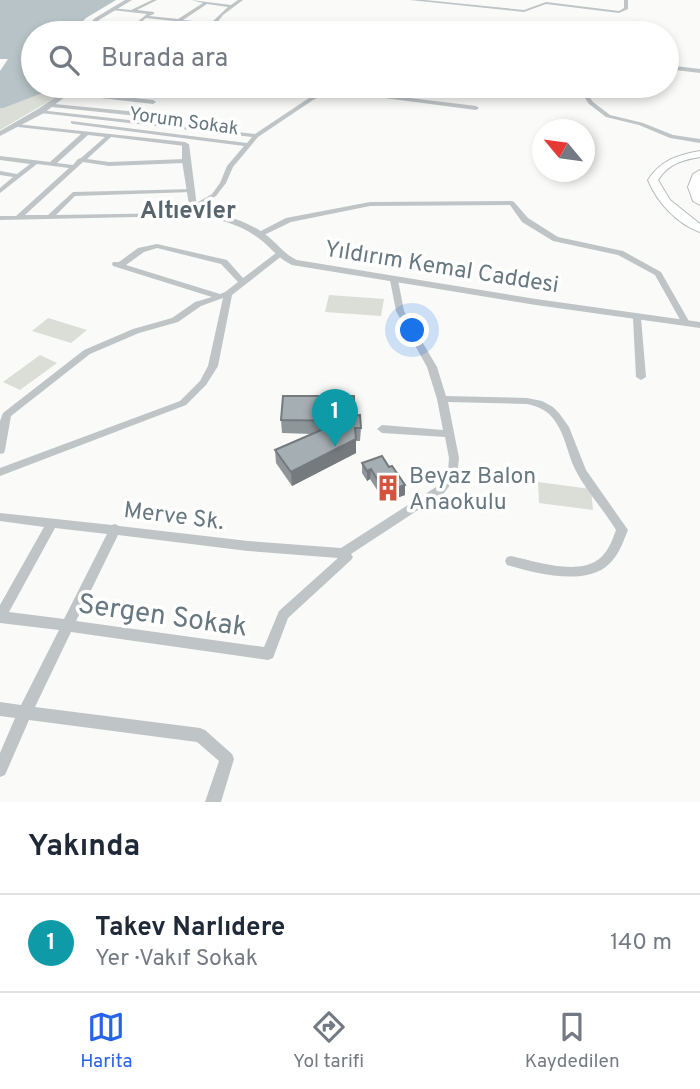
<!DOCTYPE html>
<html lang="tr">
<meta charset="utf-8">
<style>
body{margin:0;font-family:Overpass,sans-serif;background:#f6f6f7;color:#1f2937}
.compass{position:absolute;left:532px;top:119px;width:63px;height:63px;border-radius:50%;background:#fff;box-shadow:0 4px 10px #0003;rotate:299deg}
.you{position:absolute;left:413px;top:331px;width:24px;height:24px;margin:-18px;border:5px solid #fff;border-radius:50%;background:#1a73e8;box-shadow:0 0 0 10px #1a73e833}
.badge{display:grid;place-items:center;width:46px;height:46px;border-radius:50%;background:#2563eb;color:#fff;font-size:23px;font-weight:700}
.pin{position:absolute;translate:-50% -58px;filter:drop-shadow(0 2px 4px #0008)}
.pin::after{content:'';position:absolute;top:37px;width:24px;height:21px;background:inherit;clip-path:polygon(0 0,100% 0,50% 100%)}
.list{margin:0;padding:0;list-style:none}
h2{display:flex;justify-content:space-between;align-items:center;height:91px;margin:0;padding:0 28px;font-size:30px}
h2 small{font-size:23px;font-weight:400;color:#747a83}
.list li{display:grid;grid-template-columns:46px 1fr auto;gap:21px;align-items:center;box-sizing:border-box;height:98px;padding:0 28px;border-top:2px solid #e0e1e3}
.list b{display:block;font-size:26px;white-space:nowrap}
.list p{margin:0;font-size:23px;white-space:nowrap;color:#747a83}
.list em{font-size:23px;font-style:normal;color:#747a83}
.icon{flex:none;width:38px;height:38px;fill:none;stroke:currentColor;stroke-width:2;stroke-linecap:round;stroke-linejoin:round}
.map{position:relative;flex:none;width:700px;height:802px;overflow:hidden}
.search{position:absolute;background:#fff;box-shadow:0 4px 10px #0003;left:21px;right:21px;top:21px;height:77px;display:flex;align-items:center;gap:18px;box-sizing:border-box;padding:0 24px;border-radius:38px;color:#747a83;font-size:26px}
.sheet{height:189px;background:#fff}
nav{display:flex;justify-content:space-around;align-items:center;box-sizing:border-box;height:98px;border-top:2px solid #e0e1e3;background:#fff;font-size:19px;color:#747a83}
nav a{display:grid;justify-items:center;gap:4px}
nav .on{color:#2563eb}
.map>svg:first-child{display:block}
.green{fill:#daded7}
.water{fill:#b7c3c6}
.lines{fill:none;stroke-linecap:round;stroke-linejoin:round}
.secondary-casing{stroke:#b4babe;stroke-width:2}
.motorway-casing{stroke:#b3b8bb;stroke-width:2}
.minor{fill:#bfc4c7;fill-rule:evenodd}
.tertiary{fill:#bfc4c7;fill-rule:evenodd}
.secondary{fill:#fff;fill-rule:evenodd}
.motorway{fill:#fff;fill-rule:evenodd}
.wall{fill:#8e9699}
.shaded-wall{fill:#747a7d}
.building{fill:#a5aeb2;stroke:#747a7d;stroke-width:2}
.labels{text-anchor:middle;stroke-width:7;stroke-linejoin:round;paint-order:stroke}
.far-street-label{font-size:19px;fill:#677880;stroke:#fff}
.street-label{font-size:23px;fill:#677880;stroke:#fff}
.poi-label{font-size:23px;fill:#677880;stroke:#fff;text-anchor:start}
.far-district-label{font-size:24px;font-weight:bold;fill:#59656c;stroke:#fff}
.near-street-label{font-size:28px;fill:#677880;stroke:#fff}
</style>
<div class="map">
<svg width="700" height="802" viewBox="0 0 700 802">
<rect width="100%" height="100%" fill="#fafaf8"/>
<!-- green -->
<path class="green" d="M54,86H58L52,92L63,93L0,130V108L48,91Z
M329,295L384,299L381,316L325,312Z
M48,318L87,330L71,343L32,331Z
M40,355L57,363L20,390L3,382Z
M538,482L591,489L593,510L539,503Z"/>
<!-- water -->
<path class="water" d="M0,0H116L86,18L71,33H33V62L28,64H33V86H54L48,91L3,108H0V71L8,59H0Z"/>
<g class="lines">
<!-- secondary casing -->
<g class="secondary-casing">
<path id="secondary" d="M700,151V157C682,160 668,164 658,180L670,200L700,224V232C677,224 657,202 648,180C661,160 678,155 700,151Z"/>
</g>
<!-- motorway casing -->
<g class="motorway-casing">
<path id="motorway" d="M700,170V205L693,201L688,187L693,174Z"/>
</g>
<!-- minor -->
<path class="minor" d="M152,0H157L137,10L154,12V14L149,16L178,19L203,3L191,0L231,5L238,0H243L223,15L209,33H205L209,25L179,22L162,33H157L174,21L146,18L128,33H124L147,14L112,10L111,8L131,10ZM207,4L228,7L211,23L183,20Z
M410,0H425L524,10L546,2L619,11L624,8V0H628V9L619,13L546,4L524,12Z
M427,26L431,27L417,33H411Z
M648,28H652V33H648Z
M372,29L394,32L396,33L370,31Z
M84,30L119,32L121,33L82,32Z
M667,65L700,69V73L667,69Z
M104,86H117L185,94L188,96L185,98Z
M334,86H341L336,89L476,106L479,108L476,110L331,91L313,100L258,137L233,167L226,183L216,196L182,216L0,220V216H16L69,168L37,164L0,193V188L13,177L0,175V171L17,174L30,164L0,160V156L50,162L81,134L18,127L15,125L16,124L185,142L188,144L185,146L111,137L87,159L109,162L185,159L188,161L185,163L109,166L83,162L25,215H48L73,192L194,189L195,190L192,192L75,196L56,215L179,213L212,194L220,183L227,166L244,146L73,124L71,123V121L247,143L252,137L41,113L39,112V110L255,134L309,98ZM88,135L105,137L81,158L78,159L73,165L57,163Z
M577,86H582L593,102L610,115L643,123L673,135L700,139V143L670,138L639,125L606,117L589,104Z
M68,91L153,100L156,102L153,104L66,94V92Z
M54,104L138,112L141,114L138,116L52,107L51,106Z
M512,201L514,202L528,218L558,237L623,251L661,272L690,323L689,325H683L655,275L618,255L553,241L522,222L510,205L370,206L291,222L262,236H256L255,234L286,218L370,202Z
M157,244L227,260L243,278L276,253H282L283,255L232,295L218,366L206,385L186,405L0,476V468L180,401L200,381L208,366L223,298L201,306L178,322L139,333L90,354L11,416L5,450L4,453L0,454V421L3,413L84,350L133,329L172,318L195,302L212,297L113,266L112,264L113,262H119L138,248ZM157,248L221,264L238,282L225,292L220,294L126,265L144,252Z
M391,278H394L398,280L404,311L437,367L446,396L527,398L542,401L553,407L559,413L569,427L586,470L628,530C623,542 619,555 609,564C586,587 534,573 507,565L505,561L507,557L511,556C535,561 577,576 599,559C608,552 612,541 616,530C604,510 587,492 576,471C567,454 565,431 551,416C545,409 536,406 527,404L448,402L459,458L457,476L444,493L351,554L353,557L351,560L288,618L273,658L268,660L71,632L35,707L200,728L205,730L232,754L234,759L221,802H205L219,761L197,742L29,720L5,775L0,777V753L15,718L0,716V702L21,705L59,630L0,623V605L44,527L0,521V513L112,525L115,524L119,526L248,541L341,548L436,487L448,472L449,458L445,437L382,433L377,429L382,425L443,430L437,399L427,367L396,311L390,280ZM55,528L107,534L64,619L9,612ZM118,535L248,551L338,558L279,611L264,647L76,621Z
M637,315L641,318L646,377L641,380L636,377L633,318Z"/>
<!-- tertiary -->
<path class="tertiary" d="M125,0H132L99,20L86,33H80L95,18Z
M72,86H79L44,113L0,136V131L38,109Z
M182,142L189,144L197,207C219,214 243,219 262,232C275,240 283,254 297,260L536,299L700,322V328L536,305L292,265C277,258 270,246 257,237C238,223 212,218 190,211L182,161Z"/>
<!-- secondary -->
<use href="#secondary" class="secondary"/>
<!-- motorway -->
<use href="#motorway" class="motorway"/>
</g>
<!-- wall -->
<path class="wall" d="M354,416L361,428L360,441H356V453L292,486L276,463L275,450L312,434L282,433L281,420Z
M362,463L405,495L385,502L370,479L367,481L362,473Z"/>
<!-- shaded-wall -->
<path class="shaded-wall" d="M356,439V453L292,486L291,472Z
M371,469L370,479L367,481V471Z
M405,485V495L385,502V492Z"/>
<!-- building -->
<path class="building" d="M283,396H354V416L360,415L361,428H355L356,439L291,472L275,450L342,421L281,420Z
M382,456L389,467L392,466L405,485L385,492L371,469L367,471L362,463Z"/>
<!-- icons -->
<defs>
<g id="building-bare" transform="scale(2.1)"><path d="M-4-6H4V6H1V3H-1V6H-4ZM-2.5-4.3h1.7v1.8h-1.7ZM.8-4.3h1.7v1.8H.8ZM-2.5-1h1.7V.8h-1.7ZM.8-1h1.7V.8H.8Z" fill="#d3533f" stroke="#fff" stroke-width="2.5" paint-order="stroke"/></g>
</defs>
<g fill-rule="evenodd">
<use href="#building-bare" x="388" y="488"/>
</g>
<g class="labels">
<!-- far-street labels -->
<g class="far-street-label">
<text transform="translate(184 120) rotate(8)" y="7">Yorum Sokak</text>
</g>
<!-- street labels -->
<g class="street-label">
<text transform="translate(442 266) rotate(9)" y="8">Yıldırım Kemal Caddesi</text>
<text transform="translate(174 515) rotate(7)" y="8">Merve Sk.</text>
</g>
<!-- poi labels -->
<g class="poi-label">
<text x="409" y="483">Beyaz Balon<tspan x="409" dy="26">Anaokulu</tspan></text>
</g>
<!-- far-district labels -->
<g class="far-district-label">
<text x="188" y="218">Altıevler</text>
</g>
<!-- near-street labels -->
<g class="near-street-label">
<text transform="translate(163 614) rotate(8)" y="10">Sergen Sokak</text>
</g>
</g>
</svg>
<svg class="compass" viewBox="-18 -18 36 36"><path d="M0-13l5 13h-10z" fill="#e53935"/><path d="M0 13l5-13h-10z" fill="#747a83"/></svg>
<div class="you"></div>
<div class="pin badge" style="left:335px;top:447px;background:#0f9aa8">1</div>
<div class="search"><svg class="icon" aria-label="search" viewBox="0 0 24 24"><circle cx="10" cy="10" r="6"/><path d="M15 15l6 6"/></svg>Burada ara</div>
</div>
<section class="sheet">
<h2>Yakında<small></small></h2>
<ul class="list">
<li><span class="badge" style="background:#0f9aa8">1</span><div><b>Takev Narlıdere</b><p>Yer · Vakıf Sokak</p></div><em>140 m</em></li>
</ul>
</section>
<nav>
<a class="on"><svg class="icon" aria-label="map" viewBox="0 0 24 24"><path d="M3 6l6-2 6 2 6-2v14l-6 2-6-2-6 2zM9 4v14M15 6v14"/></svg>Harita</a>
<a><svg class="icon" aria-label="directions" viewBox="0 0 24 24"><path d="M12 3l9 9-9 9-9-9zM9 14v-3h6M13 9l2 2-2 2"/></svg>Yol tarifi</a>
<a><svg class="icon" aria-label="saved" viewBox="0 0 24 24"><path d="M7 4h10v16l-5-4-5 4z"/></svg>Kaydedilen</a>
</nav>
